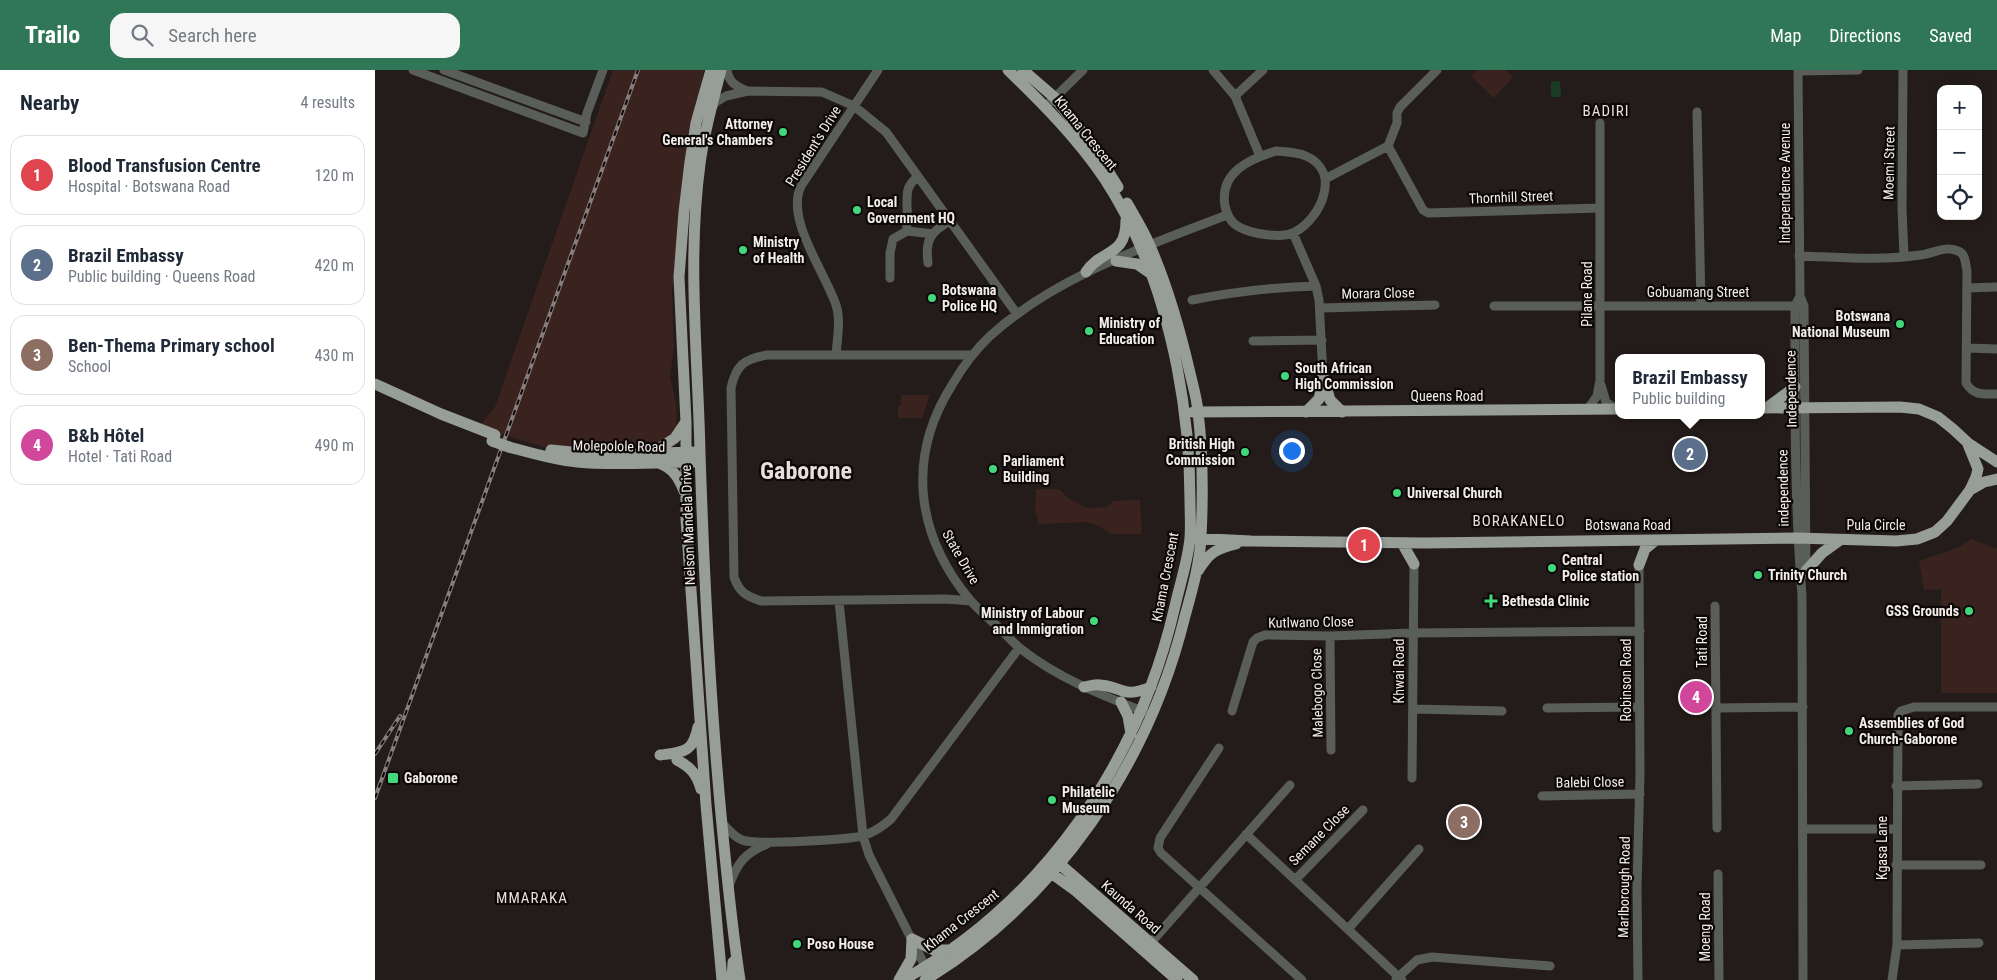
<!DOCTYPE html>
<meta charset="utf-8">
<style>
body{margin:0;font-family:"Roboto Condensed",sans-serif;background:#f6f6f7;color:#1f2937}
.controls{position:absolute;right:15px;top:15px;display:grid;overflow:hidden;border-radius:10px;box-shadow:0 2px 12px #0003}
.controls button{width:45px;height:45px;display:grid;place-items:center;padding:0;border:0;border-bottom:1px solid #e0e1e3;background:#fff;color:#1f2937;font:25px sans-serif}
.you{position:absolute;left:916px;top:380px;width:18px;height:18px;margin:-12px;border:4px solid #fff;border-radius:50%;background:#1a73e8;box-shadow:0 0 0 8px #1a73e833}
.badge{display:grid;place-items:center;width:32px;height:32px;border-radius:50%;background:#2f7756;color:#fff;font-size:16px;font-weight:700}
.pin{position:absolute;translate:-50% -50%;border:2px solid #fff;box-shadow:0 1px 5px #0006}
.popup{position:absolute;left:1240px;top:284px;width:150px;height:65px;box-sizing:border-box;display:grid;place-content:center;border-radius:10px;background:#fff;filter:drop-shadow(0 1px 4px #0005);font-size:16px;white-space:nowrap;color:#747a83}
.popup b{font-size:19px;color:#1f2937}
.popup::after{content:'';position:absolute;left:50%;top:100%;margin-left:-10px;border:10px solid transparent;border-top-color:#fff}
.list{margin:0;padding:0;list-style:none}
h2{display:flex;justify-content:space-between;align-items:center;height:65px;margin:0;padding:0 20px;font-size:21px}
h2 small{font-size:16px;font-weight:400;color:#747a83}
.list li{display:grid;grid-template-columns:32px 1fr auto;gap:15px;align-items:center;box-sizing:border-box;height:80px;margin:0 10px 10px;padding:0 10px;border:1px solid #e0e1e3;border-radius:15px}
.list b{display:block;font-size:19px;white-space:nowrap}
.list p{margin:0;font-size:16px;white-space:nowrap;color:#747a83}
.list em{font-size:16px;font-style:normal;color:#747a83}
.icon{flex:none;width:28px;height:28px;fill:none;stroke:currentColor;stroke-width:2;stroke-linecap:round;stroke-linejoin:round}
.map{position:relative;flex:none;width:1622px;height:910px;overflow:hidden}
header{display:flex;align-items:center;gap:30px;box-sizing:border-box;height:70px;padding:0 25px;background:#2f7756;color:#fff}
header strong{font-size:24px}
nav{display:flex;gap:28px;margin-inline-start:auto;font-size:18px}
.search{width:350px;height:45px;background:#f6f6f7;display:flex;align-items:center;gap:12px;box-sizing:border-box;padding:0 18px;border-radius:15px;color:#747a83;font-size:19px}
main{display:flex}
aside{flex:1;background:#fff}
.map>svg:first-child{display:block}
.green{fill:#3a231e}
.water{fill:#193b23}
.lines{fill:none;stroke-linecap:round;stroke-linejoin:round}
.minor{stroke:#5a5e5b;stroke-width:9}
.major{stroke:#979e98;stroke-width:11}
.rail-casing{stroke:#857e7d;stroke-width:4}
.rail{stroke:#0b0807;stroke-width:2;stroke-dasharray:5.5;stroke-linecap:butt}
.major-bridge{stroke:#979e98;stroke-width:11}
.poi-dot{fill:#43d77b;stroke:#0b0807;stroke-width:2}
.labels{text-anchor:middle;stroke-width:4.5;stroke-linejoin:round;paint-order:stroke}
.poi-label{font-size:14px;font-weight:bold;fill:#f2eceb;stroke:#0b0807;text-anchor:start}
.street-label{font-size:14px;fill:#f2eceb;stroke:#0b0807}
.neighbourhood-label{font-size:15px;letter-spacing:1px;fill:#eadedc;stroke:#0b0807}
.town-label{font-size:24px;font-weight:bold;fill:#eadedc;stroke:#0b0807}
</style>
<header>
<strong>Trailo</strong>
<div class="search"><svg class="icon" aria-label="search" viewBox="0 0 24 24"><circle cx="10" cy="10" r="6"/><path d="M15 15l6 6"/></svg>Search here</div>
<nav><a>Map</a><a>Directions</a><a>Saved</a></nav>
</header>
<main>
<aside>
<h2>Nearby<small>4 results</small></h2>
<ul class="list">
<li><span class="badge" style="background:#e0444e">1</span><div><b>Blood Transfusion Centre</b><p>Hospital · Botswana Road</p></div><em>120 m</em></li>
<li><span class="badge" style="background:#5c6f8a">2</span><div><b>Brazil Embassy</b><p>Public building · Queens Road</p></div><em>420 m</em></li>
<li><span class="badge" style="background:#8d6e63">3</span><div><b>Ben-Thema Primary school</b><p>School</p></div><em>430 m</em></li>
<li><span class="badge" style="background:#d1479c">4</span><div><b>B&amp;b Hôtel</b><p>Hotel · Tati Road</p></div><em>490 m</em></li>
</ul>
</aside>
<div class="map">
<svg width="1622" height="910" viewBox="0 0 1622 910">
<rect width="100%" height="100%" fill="#241c1b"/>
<!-- green -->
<path class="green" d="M238,0H329L316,63L307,114L297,224L299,276L295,306L301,334L302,360L281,378L249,380L172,378L104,357L120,337Z
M1102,0H1130L1138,7L1119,28L1096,6Z
M526,325H555L547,348H523V336L526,335Z
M661,419H684L693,428L712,438L731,437L739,431L765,430L767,464H736L720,454L710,452L663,454L662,444L660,443Z
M1597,469L1621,479L1622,476V623H1566V519L1549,520L1544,491L1585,477Z"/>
<!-- water -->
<path class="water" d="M1185,11L1186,27H1176V12Z"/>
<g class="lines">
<!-- minor -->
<path class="minor" d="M38,0L208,63L212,43L228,0
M69,0L211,52
M352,0C354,13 361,16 372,21
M838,0L860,26L885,86
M1423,0L1425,226L1429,236L1431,504
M1528,0L1527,139L1529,186
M1423,1L1483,0
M860,26L888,0
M671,36L708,0
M336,39L341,32L351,26L373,21L447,22L479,36L511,62L642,244
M1322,42L1326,236
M1013,76L1048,140L1053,143L1225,138
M1013,76L1022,53V43L1025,37L1062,0
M901,81C910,82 922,82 931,86C967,102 946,148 920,162C906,169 877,164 864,157C856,153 852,145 850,136C844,102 875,89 901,81Z
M950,109L1013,76
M532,161L558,164
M918,163L941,216L944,230L948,306
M1424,186C1464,187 1505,191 1545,185C1557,184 1571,175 1583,181C1591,184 1590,193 1592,201L1591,313C1599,326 1608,324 1622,324
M553,193C550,170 555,162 575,151
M515,208V183L518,169L532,161C531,153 533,144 532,136C532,121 531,117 543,106
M1592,218L1622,217
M1425,226L1420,236C1420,332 1419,429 1427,525L1428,910
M817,230C859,222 899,217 941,216
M1119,236H1424
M946,238L1060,235
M878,271L947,270
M1592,278L1622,279
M461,285C462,270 466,250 461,235C450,202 410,149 426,116L503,0
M596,285H392C369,289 361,295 356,318L359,507C364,522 371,526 386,531L571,529L596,531
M1226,315L1231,332L1241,339
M1212,340L1222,326L1225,310V53
M464,531L488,766L494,785L553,902
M1340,536L1342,758
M955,566L956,680
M1172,638L1264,637
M1341,638L1428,637
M1038,639L1127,641
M857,641L878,572L882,568L890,565L955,566L1038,563L1265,561
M770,642C726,625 683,608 646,579C637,572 629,562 621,555C612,547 603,539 595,530C541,465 531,388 577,315C588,296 599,281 615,266C680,207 771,176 852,145
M844,678L785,768L783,778L786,783L927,910
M1037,708L1039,494
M1521,716L1603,714
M1167,726L1265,724
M347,753C353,759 359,767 367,770C379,775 477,770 490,765C499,762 508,756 516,749L644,578
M1428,759H1521
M871,764L1027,910
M1521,795H1606
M1343,804L1344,910
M920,810L988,740
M354,816C362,793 370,783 392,774
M973,859L1044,779
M1522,875L1604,873
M772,877L915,715
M1021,909L1042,890L1057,887L1175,896
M1263,910L1262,818L1265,705L1264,495
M1517,910L1522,875L1523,645L1526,641L1539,637H1622"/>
<!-- major -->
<path class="major" d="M336,0L321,53L315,92L309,142L304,207L311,352V449L331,735L347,910
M346,0C338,31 329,62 325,94C312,190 323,287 325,383C329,507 335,631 347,755C352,807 357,859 365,910
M648,0L679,27L714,71L743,117
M741,191L762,194L775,203
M711,202C727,178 751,188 751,150
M948,306L955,330L967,342
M0,314L66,344L120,365
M1393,337L1420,317
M818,342L1244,339
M931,342L944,329L948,311
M1593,373L1622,392
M134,377C156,383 179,390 202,392C240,396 280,392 319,392
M176,380L227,385L317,382
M279,382L300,368L310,353
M284,393C298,398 304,408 309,421
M1595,420L1609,412L1622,409
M815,468L876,471L1050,473L1422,468L1521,471L1542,469L1560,462L1572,451L1595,420L1601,407L1603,399L1592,372L1578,359L1563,347L1544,339L1525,337L1386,338
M1027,473L1039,494
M1264,495L1270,479L1281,470
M823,501C834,483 840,479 861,474
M1431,501L1447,483L1465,470
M709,617C714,616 720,614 725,615C749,617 747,629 776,617
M746,632L753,646L756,664
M285,685C308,682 318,683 323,657
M302,690C316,697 322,705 326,719
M679,789L818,910
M672,800L701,821L802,910
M537,869L559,880H575
M357,910L358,892
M524,910L536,889L537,869
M528,910C669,831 764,692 800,536C805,514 813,490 815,468C816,455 815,442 815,430C815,383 811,343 802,297C789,232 766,164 729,108C702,68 668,34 633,0
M550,910C681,830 774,694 810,546C817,521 825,493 826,467C828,427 828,383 823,342C822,329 818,316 815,303C805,260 793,217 775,176C769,161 760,147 752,133"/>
<!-- rail casing -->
<g class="rail-casing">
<path id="rail" d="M0,684L25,646
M0,728L263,0"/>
</g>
<!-- rail -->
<use href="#rail" class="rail"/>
<!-- major-bridge -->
<path class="major-bridge" d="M117,371L134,377"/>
</g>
<!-- markers -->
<g class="poi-dot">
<circle cx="408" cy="62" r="5"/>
<circle cx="482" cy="140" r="5"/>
<circle cx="368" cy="180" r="5"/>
<circle cx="557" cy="228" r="5"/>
<circle cx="1525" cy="254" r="5"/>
<circle cx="714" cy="261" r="5"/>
<circle cx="910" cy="306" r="5"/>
<circle cx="870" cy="382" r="5"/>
<circle cx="618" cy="399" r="5"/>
<circle cx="1022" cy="423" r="5"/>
<circle cx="1177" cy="498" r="5"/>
<circle cx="1383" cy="505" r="5"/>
<path d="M1113.5 523.5h5v5h5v5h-5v5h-5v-5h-5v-5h5z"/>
<circle cx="1594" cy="541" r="5"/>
<circle cx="719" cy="551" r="5"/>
<circle cx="1474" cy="661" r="5"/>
<rect x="12" y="702" width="12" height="12" rx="2.5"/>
<circle cx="677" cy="730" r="5"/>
<circle cx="422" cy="874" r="5"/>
</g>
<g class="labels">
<!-- poi labels -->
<g class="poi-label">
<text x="398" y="59" text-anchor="end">Attorney<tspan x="398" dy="16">General's Chambers</tspan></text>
<text x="492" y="137">Local<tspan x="492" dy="16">Government HQ</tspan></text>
<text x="378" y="177">Ministry<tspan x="378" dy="16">of Health</tspan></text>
<text x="567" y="225">Botswana<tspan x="567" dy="16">Police HQ</tspan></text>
<text x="1515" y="251" text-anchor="end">Botswana<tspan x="1515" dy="16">National Museum</tspan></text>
<text x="724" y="258">Ministry of<tspan x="724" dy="16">Education</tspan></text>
<text x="920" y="303">South African<tspan x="920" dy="16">High Commission</tspan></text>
<text x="860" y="379" text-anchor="end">British High<tspan x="860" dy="16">Commission</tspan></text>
<text x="628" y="396">Parliament<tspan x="628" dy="16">Building</tspan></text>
<text x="1032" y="428">Universal Church</text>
<text x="1187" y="495">Central<tspan x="1187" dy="16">Police station</tspan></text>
<text x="1393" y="510">Trinity Church</text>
<text x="1127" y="536">Bethesda Clinic</text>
<text x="1584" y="546" text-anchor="end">GSS Grounds</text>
<text x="709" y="548" text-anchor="end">Ministry of Labour<tspan x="709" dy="16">and Immigration</tspan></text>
<text x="1484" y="658">Assemblies of God<tspan x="1484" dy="16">Church-Gaborone</tspan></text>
<text x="29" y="713">Gaborone</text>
<text x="687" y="727">Philatelic<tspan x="687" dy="16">Museum</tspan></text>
<text x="432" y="879">Poso House</text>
</g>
<!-- street labels -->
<g class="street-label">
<text transform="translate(711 63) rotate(51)" y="5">Khama Crescent</text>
<text transform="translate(438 76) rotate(-58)" y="5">President's Drive</text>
<text transform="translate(1514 93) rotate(-89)" y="5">Moemi Street</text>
<text transform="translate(1410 113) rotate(-90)" y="5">Independence Avenue</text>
<text transform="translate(1136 127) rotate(-2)" y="5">Thornhill Street</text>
<text x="1323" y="227">Gobuamang Street</text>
<text transform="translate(1003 223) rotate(-1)" y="5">Morara Close</text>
<text transform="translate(1212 224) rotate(-90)" y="5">Pilane Road</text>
<text transform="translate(1416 319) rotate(-91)" y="5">Independence</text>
<text x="1072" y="331">Queens Road</text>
<text transform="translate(244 376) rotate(1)" y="5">Molepolole Road</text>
<text transform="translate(1408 418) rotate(-91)" y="5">independence</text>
<text transform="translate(313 455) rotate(-92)" y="5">Nelson Mandela Drive</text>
<text x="1253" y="460">Botswana Road</text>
<text x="1501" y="460">Pula Circle</text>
<text transform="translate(586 487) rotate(60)" y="5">State Drive</text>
<text transform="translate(790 507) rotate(-79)" y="5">Khama Crescent</text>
<text transform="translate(936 552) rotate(-1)" y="5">Kutlwano Close</text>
<text transform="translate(1327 572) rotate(-90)" y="5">Tati Road</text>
<text transform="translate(1024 601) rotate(-90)" y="5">Khwai Road</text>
<text transform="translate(1251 610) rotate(-90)" y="5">Robinson Road</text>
<text transform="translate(942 623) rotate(-91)" y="5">Malebogo Close</text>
<text transform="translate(1215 712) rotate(-1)" y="5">Balebi Close</text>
<text transform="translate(944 765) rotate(-45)" y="5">Semane Close</text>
<text transform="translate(1507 778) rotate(-90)" y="5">Kgasa Lane</text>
<text transform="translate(1249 817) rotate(-89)" y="5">Marlborough Road</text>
<text transform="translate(756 837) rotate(41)" y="5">Kaunda Road</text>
<text transform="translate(586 850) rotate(-38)" y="5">Khama Crescent</text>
<text transform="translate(1330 857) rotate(-90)" y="5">Moeng Road</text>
</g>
<!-- neighbourhood labels -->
<g class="neighbourhood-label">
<text x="1231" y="46">BADIRI</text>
<text x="1144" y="456">BORAKANELO</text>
<text x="157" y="833">MMARAKA</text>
</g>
<!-- town labels -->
<g class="town-label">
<text x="431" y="409">Gaborone</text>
</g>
</g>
</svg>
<div class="controls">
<button>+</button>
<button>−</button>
<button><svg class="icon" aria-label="locate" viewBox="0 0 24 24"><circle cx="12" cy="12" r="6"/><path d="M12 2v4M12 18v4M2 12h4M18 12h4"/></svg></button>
</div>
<div class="you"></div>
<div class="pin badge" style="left:989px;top:475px;background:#e0444e">1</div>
<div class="pin badge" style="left:1315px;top:384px;background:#5c6f8a">2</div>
<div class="popup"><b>Brazil Embassy</b>Public building</div>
<div class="pin badge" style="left:1089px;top:752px;background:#8d6e63">3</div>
<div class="pin badge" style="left:1321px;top:627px;background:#d1479c">4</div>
</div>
</main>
